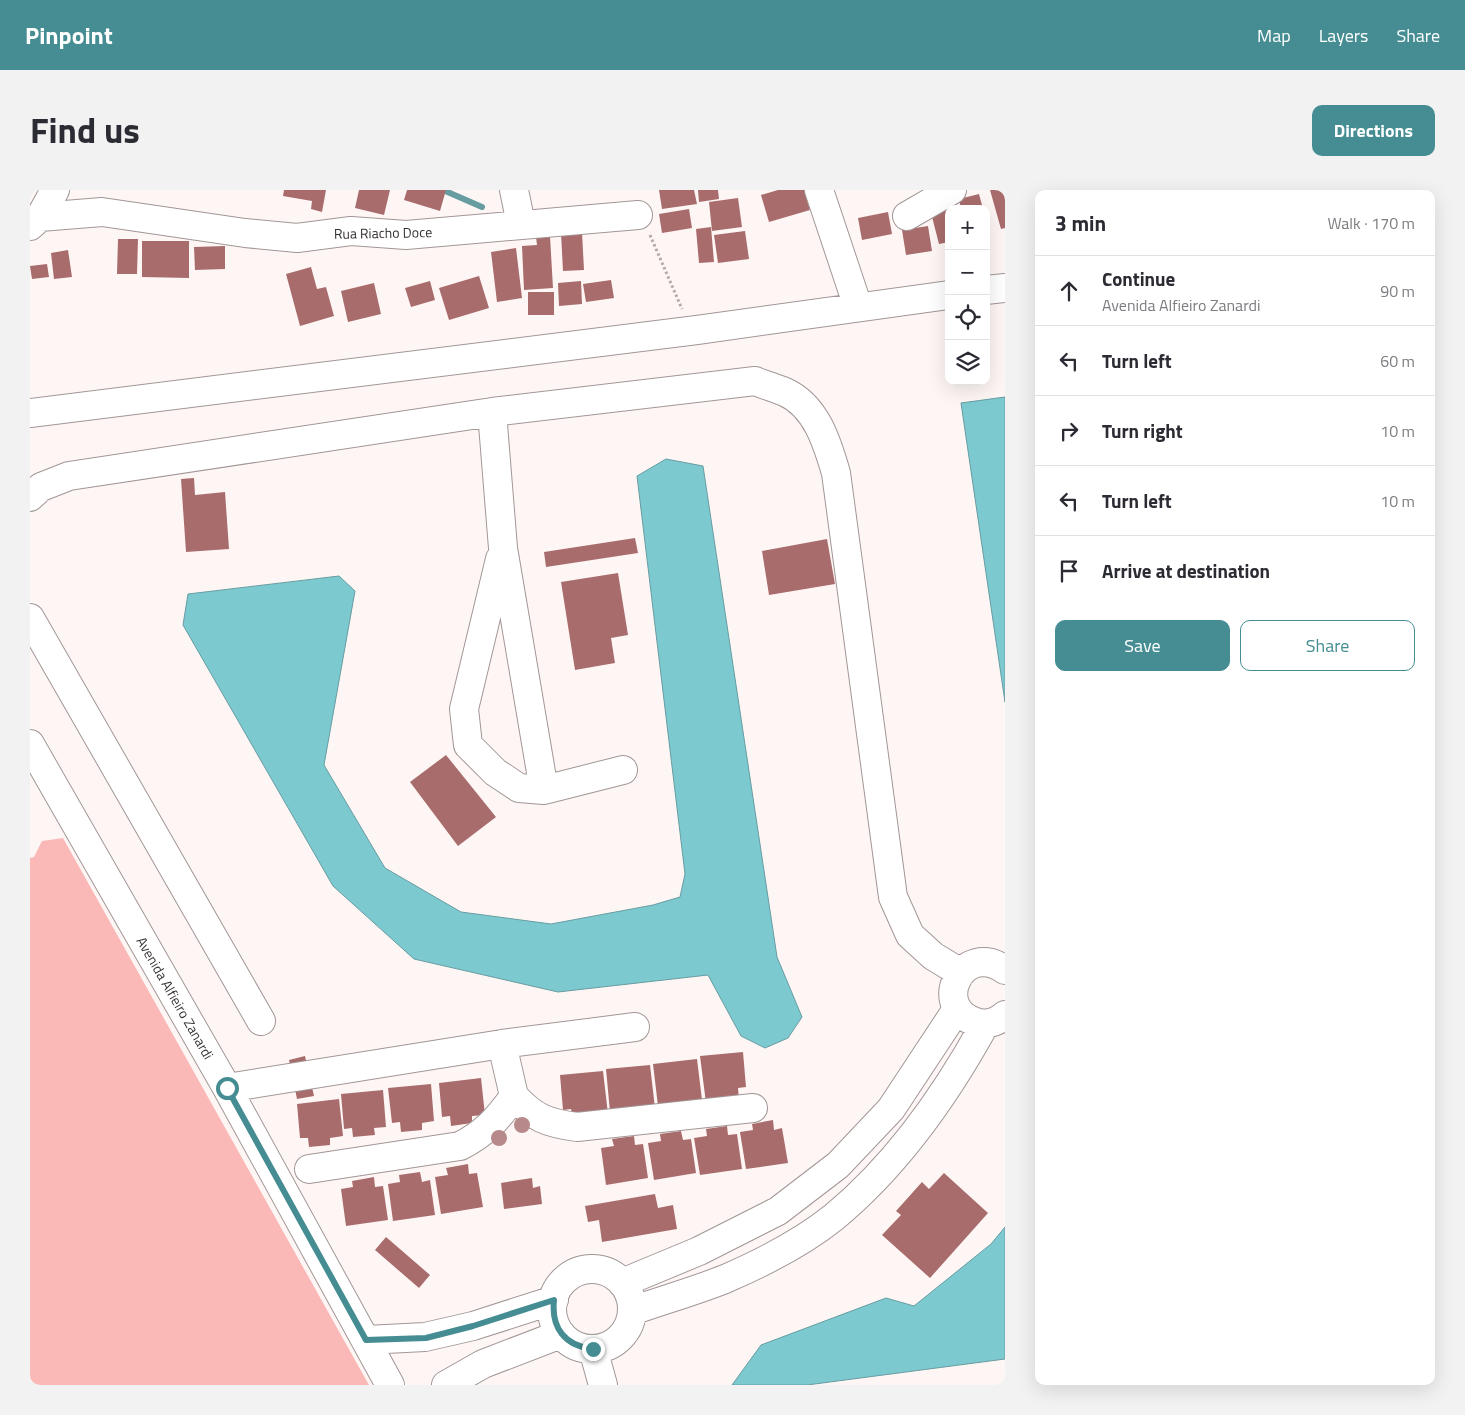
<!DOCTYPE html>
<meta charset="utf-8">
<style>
body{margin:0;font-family:"Titillium Web",sans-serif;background:#f2f2f3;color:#2b2b33}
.controls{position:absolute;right:15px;top:15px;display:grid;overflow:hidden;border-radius:10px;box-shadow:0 5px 20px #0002}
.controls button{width:45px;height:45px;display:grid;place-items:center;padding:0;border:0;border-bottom:1px solid #e1e1e2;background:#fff;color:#2b2b33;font:25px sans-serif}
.stop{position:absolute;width:15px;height:15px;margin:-11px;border:4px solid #458d92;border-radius:50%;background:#fff}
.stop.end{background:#458d92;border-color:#fff;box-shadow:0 1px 5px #0008}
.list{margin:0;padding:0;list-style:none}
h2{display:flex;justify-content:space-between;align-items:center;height:65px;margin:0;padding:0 20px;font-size:21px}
h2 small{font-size:16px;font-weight:400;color:#7c7c81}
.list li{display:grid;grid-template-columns:32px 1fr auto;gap:15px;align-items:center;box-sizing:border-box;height:70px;padding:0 20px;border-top:1px solid #e1e1e2}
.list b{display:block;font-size:19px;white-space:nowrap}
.list p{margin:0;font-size:16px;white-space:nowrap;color:#7c7c81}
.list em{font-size:16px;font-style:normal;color:#7c7c81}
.actions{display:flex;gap:10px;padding:15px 20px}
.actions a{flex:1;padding:11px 0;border:1px solid #458d92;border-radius:10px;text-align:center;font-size:18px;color:#458d92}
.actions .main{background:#458d92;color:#fff}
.icon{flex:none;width:28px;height:28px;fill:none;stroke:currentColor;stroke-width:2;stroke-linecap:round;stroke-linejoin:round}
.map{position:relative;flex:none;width:975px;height:1195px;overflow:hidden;border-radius:10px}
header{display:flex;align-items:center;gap:30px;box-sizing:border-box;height:70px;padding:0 25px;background:#458d92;color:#fff}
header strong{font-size:24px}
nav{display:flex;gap:28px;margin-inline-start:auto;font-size:18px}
.intro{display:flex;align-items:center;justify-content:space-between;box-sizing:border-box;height:120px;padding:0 30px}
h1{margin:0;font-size:35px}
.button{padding:12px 22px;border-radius:10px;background:#458d92;color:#fff;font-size:18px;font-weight:700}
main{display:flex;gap:30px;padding:0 30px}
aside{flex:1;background:#fff;border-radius:10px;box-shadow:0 5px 20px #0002}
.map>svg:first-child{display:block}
.green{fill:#fab9b7}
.water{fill:#7ccad0;stroke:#679ca1}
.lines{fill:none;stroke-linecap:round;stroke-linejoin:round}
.stream{stroke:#679ca1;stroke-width:6}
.building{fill:#a96c6c}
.minor-casing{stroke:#a29696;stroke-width:30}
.path{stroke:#b2abaa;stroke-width:3;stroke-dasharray:2.5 2.5;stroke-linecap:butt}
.minor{stroke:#fff;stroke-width:28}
.tree{fill:#b7898a}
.route{stroke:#458d92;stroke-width:6}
.labels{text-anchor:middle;stroke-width:5;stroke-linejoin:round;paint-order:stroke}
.street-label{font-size:14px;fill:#373232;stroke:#fff}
</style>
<header>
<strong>Pinpoint</strong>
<nav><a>Map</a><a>Layers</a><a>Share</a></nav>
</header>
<div class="intro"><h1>Find us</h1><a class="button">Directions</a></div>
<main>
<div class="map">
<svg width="975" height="1195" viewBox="0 0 975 1195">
<rect width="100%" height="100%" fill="#fef6f5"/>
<!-- green -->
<path class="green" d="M33,648L339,1195H0V668L4,667L12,651Z"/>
<!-- water -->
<path class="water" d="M975,207V512L931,213Z
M636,269L673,276L747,767L772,827L758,848L735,858L711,846L678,785L528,802L384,769L303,696L153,435L158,404L309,386L325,401L294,575L355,678L431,722L521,734L623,715L650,707L655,684L607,286Z
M975,1037V1169L777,1195H702L731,1155L856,1108L884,1116L961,1054Z"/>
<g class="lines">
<!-- stream -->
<path class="stream" d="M413,0L452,17"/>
</g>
<!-- building -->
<path class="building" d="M254,0H296L292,22L281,19L282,11L253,6Z
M329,0H360L354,25L325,18Z
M377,0H416L410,21L374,10Z
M629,0H664L667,14L632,19Z
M668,0H688L689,9L669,12Z
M748,0H774L780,20L739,32L731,5Z
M960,0H975V38L971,39Z
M949,4L953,19H931L929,9Z
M708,8L712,37L682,41L679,12Z
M919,11L921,19H919V52L909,54L899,15Z
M659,19L662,38L632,43L629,24Z
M858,22L862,44L832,50L828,28Z
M898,36L902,61L876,65L872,40Z
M681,37L684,72L669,73L666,39Z
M715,41L719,69L688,73L684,45Z
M552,42L554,80L533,81L531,43Z
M520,46L523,98L494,100L492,56L507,55L506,47Z
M88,49H108L107,84H87Z
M112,51H159V88L112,87Z
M195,56V79L165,80L164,57Z
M486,58L492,108L467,112L461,62Z
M38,60L42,87L24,89L21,63Z
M17,74L19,87L2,89L0,76Z
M281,77L287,99L296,97L304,126L270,136L256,84Z
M449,86L459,118L419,130L409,98Z
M581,90L584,108L556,112L553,94Z
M400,91L405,110L381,117L375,98Z
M551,91L552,114L529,116L528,93Z
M344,93L351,124L318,132L311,101Z
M498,102H524V125H498Z
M164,288L165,305L195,302L199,359L156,362L151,289Z
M605,348L608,363L516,377L514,362Z
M797,349L805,394L739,405L732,361Z
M588,383L598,445L581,448L585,473L545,480L531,392Z
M416,565L466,627L428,656L380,592Z
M713,862L716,897L708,898L709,909L676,913L670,866Z
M275,866L284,906L267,909L259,870Z
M667,869L672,910L628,916L623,874Z
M620,875L625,918L580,922L576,879Z
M573,881L578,924L543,928L541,919L533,920L530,885Z
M451,888L455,925L442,926V933L421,936L420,926L412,927L409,893Z
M401,894L404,931L392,933V940L371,942L370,932L362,933L358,898Z
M353,900L356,937L344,938L345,945L323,947L322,938L314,939L311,904Z
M309,909L313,946L300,948V955L279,957L278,948H270L267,914Z
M743,930L744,940L752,938L758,973L716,979L710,942L723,940L722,934Z
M697,936L698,945L707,944L712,979L670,985L664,948L677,946L676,939Z
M651,941L653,950L661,949L666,983L624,990L618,953L631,951L630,944Z
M604,946L605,955L613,954L618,988L576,995L571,958L584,956L582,949Z
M438,974L439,984L447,983L453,1017L411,1024L405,987L418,985L416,978Z
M390,982L392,992L400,990L405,1025L363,1031L358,994L370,992L369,985Z
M914,983L958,1023L900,1088L852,1045L871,1025L866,1021L892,992L899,999Z
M344,987L345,997L353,996L358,1030L316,1036L311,999L323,997L322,991Z
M502,988L503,998L510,996L512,1014L474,1019L471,993Z
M625,1004L628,1018L643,1015L647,1039L572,1052L569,1030L558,1032L555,1016Z
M356,1047L400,1085L389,1098L345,1060Z"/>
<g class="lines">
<!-- minor casing -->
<g class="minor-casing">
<path id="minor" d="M484,0L491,34
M789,0L828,117
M877,26L922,0
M10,27L72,22L215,43L267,48L321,41L376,45L608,25
M0,36L10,27L25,0
M956,100L975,98
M462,222L473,358L514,600
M0,223L667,140L919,105
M0,307L11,297L39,286L462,222L725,191C735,195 745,198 755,202C786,216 797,252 806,283L863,707L880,745L903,766L931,783
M470,369L434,519L438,555L465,582L489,598L514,600L593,580
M0,428L231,831
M0,554L197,898L360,1195
M975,780C933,750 901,815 943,831C954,836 966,833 975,825
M472,854L484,906
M197,898L472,854L605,837
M279,979L430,956C454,944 468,929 484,906C504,928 517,933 547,937L723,918
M522 1119a40 40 0 1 1 80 0a40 40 0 1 1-80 0Z
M592,1093L669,1061L748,1021L808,975L861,919L927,819
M602,1121C633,1110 665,1101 695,1089C732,1073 773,1052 804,1027C867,975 916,905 955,834
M336,1150L395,1147L443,1136L524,1110
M563,1159L573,1195
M416,1195L453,1174L531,1144"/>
</g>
<!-- path -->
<path class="path" d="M620,45L652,119"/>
<!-- minor -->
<use href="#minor" class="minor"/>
</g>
<!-- trees -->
<g class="tree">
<circle cx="492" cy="935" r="8"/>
<circle cx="469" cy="948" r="8"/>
</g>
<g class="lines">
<!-- route -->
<path class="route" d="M197,898L336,1150L396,1148L443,1136L524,1110C521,1138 535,1156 563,1159"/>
</g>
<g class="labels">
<!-- street labels -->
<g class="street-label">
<text transform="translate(353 43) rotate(-1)" y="5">Rua Riacho Doce</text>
<text transform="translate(145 808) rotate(60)" y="5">Avenida Alfieiro Zanardi</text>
</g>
</g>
</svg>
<div class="controls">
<button>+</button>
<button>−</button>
<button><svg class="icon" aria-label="locate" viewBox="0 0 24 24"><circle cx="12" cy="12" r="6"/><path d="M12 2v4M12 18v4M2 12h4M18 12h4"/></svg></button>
<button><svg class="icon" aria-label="layers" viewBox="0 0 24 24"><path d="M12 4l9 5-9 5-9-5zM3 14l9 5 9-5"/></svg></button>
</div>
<div class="stop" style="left:197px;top:898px"></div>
<div class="stop end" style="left:563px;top:1159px"></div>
</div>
<aside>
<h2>3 min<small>Walk · 170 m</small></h2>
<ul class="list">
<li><svg class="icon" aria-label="ahead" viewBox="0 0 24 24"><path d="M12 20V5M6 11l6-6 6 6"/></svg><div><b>Continue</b><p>Avenida Alfieiro Zanardi</p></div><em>90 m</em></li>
<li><svg class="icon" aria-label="left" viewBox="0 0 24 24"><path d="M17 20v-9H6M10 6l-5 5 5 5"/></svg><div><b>Turn left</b></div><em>60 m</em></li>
<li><svg class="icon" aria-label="right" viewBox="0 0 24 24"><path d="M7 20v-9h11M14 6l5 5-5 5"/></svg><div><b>Turn right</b></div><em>10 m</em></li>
<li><svg class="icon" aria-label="left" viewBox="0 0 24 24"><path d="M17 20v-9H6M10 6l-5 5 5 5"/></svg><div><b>Turn left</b></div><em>10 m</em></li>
<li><svg class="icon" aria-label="arrive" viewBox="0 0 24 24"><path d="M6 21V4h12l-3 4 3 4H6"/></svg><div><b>Arrive at destination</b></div></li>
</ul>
<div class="actions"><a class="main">Save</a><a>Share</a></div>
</aside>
</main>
